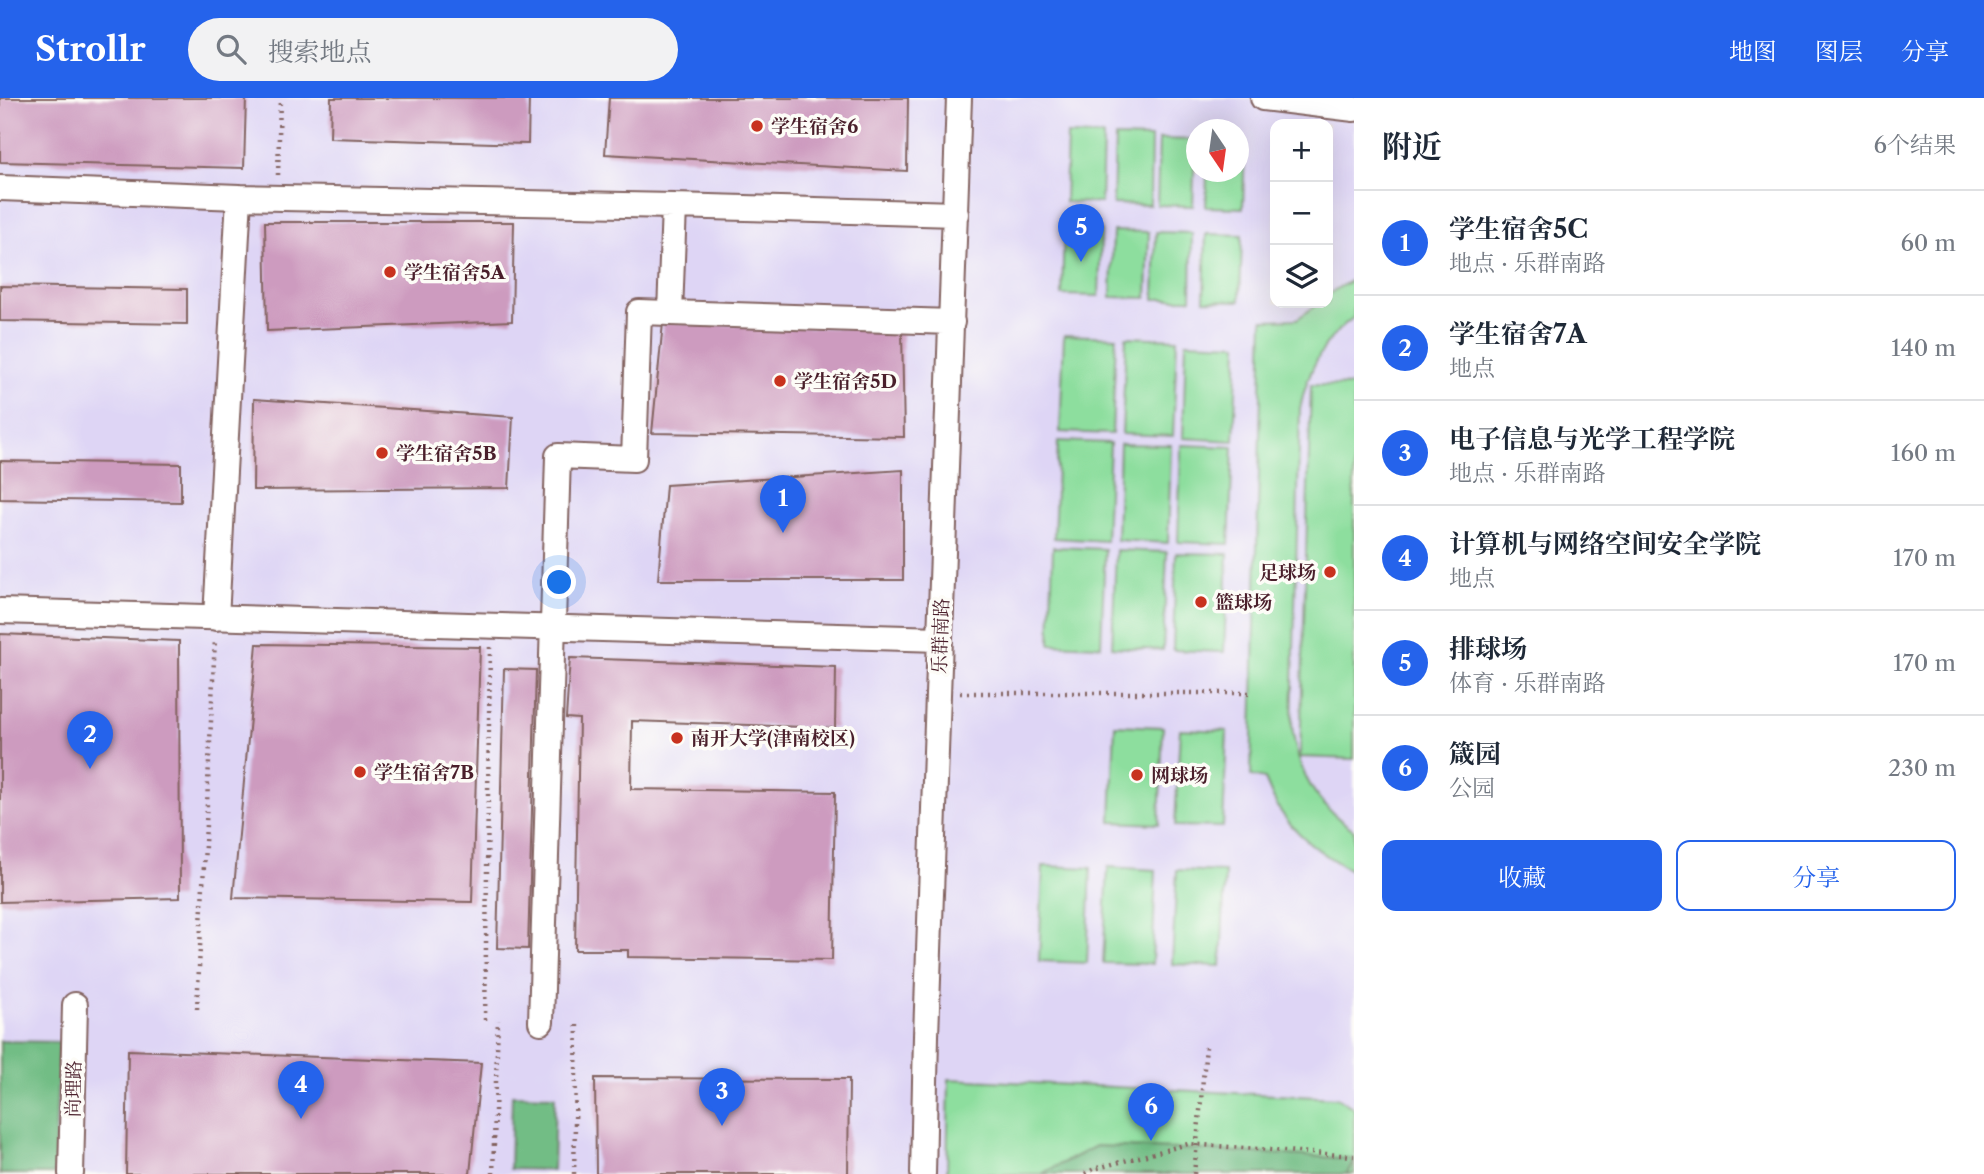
<!DOCTYPE html>
<html lang="zh">
<meta charset="utf-8">
<style>
body{margin:0;font-family:"Libre Caslon Text","Noto Serif SC",serif;background:#f2f2f3;color:#1f2937}
.controls{position:absolute;right:21px;top:21px;display:grid;overflow:hidden;border-radius:14px;box-shadow:0 7px 28px #0002}
.controls button{width:63px;height:63px;display:grid;place-items:center;padding:0;border:0;border-bottom:2px solid #e0e1e3;background:#fff;color:#1f2937;font:35px sans-serif}
.compass{position:absolute;left:1186px;top:21px;width:63px;height:63px;border-radius:50%;background:#fff;box-shadow:0 7px 28px #0002;rotate:167deg}
.you{position:absolute;left:560px;top:485px;width:24px;height:24px;margin:-18px;border:5px solid #fff;border-radius:50%;background:#1a73e8;box-shadow:0 0 0 10px #1a73e833}
.badge{display:grid;place-items:center;width:46px;height:46px;border-radius:50%;background:#2563eb;color:#fff;font-size:23px;font-weight:700}
.pin{position:absolute;translate:-50% -58px;filter:drop-shadow(0 2px 4px #0008)}
.pin::after{content:'';position:absolute;top:37px;width:24px;height:21px;background:inherit;clip-path:polygon(0 0,100% 0,50% 100%)}
.list{margin:0;padding:0;list-style:none}
h2{display:flex;justify-content:space-between;align-items:center;height:91px;margin:0;padding:0 28px;font-size:30px}
h2 small{font-size:23px;font-weight:400;color:#747a83}
.list li{display:grid;grid-template-columns:46px 1fr auto;gap:21px;align-items:center;box-sizing:border-box;height:105px;padding:0 28px;border-top:2px solid #e0e1e3}
.list b{display:block;font-size:26px;white-space:nowrap}
.list p{margin:0;font-size:23px;white-space:nowrap;color:#747a83}
.list em{font-size:23px;font-style:normal;color:#747a83}
.actions{display:flex;gap:14px;padding:21px 28px}
.actions a{flex:1;padding:16px 0;border:2px solid #2563eb;border-radius:14px;text-align:center;font-size:24px;color:#2563eb}
.actions .main{background:#2563eb;color:#fff}
.icon{flex:none;width:38px;height:38px;fill:none;stroke:currentColor;stroke-width:2;stroke-linecap:round;stroke-linejoin:round}
.map{position:relative;flex:none;width:1354px;height:1076px;overflow:hidden}
header{display:flex;align-items:center;gap:42px;box-sizing:border-box;height:98px;padding:0 35px;background:#2563eb;color:#fff}
header strong{font-size:33px}
nav{display:flex;gap:38px;margin-inline-start:auto;font-size:24px}
.search{width:490px;height:63px;background:#f2f2f3;display:flex;align-items:center;gap:18px;box-sizing:border-box;padding:0 24px;border-radius:38px;color:#747a83;font-size:26px}
main{display:flex}
aside{flex:1;background:#fff}
.map>svg:first-child{display:block}
.built{fill:#ded5f5;fill-rule:evenodd}
.green{fill:#8dde9e;stroke:#6c7e64;stroke-width:2}
.forest{fill:#72bd85;stroke:#5e6e58;stroke-width:2}
.building{fill:#cd9bbf}
.lines{fill:none;stroke-linecap:round;stroke-linejoin:round}
.minor-casing{stroke:#836461;stroke-width:28}
.path{stroke:#836461;stroke-width:4.5;stroke-dasharray:2 5;stroke-linecap:butt}
.minor{stroke:#fff;stroke-width:24}
.poi-dot{fill:#c8321e;stroke:#fdfcf7;stroke-width:2.5}
.labels{text-anchor:middle;stroke-width:7;stroke-linejoin:round;paint-order:stroke}
.poi-label{font-size:19px;font-weight:bold;fill:#4a1f2b;stroke:#fdfcf7;text-anchor:start}
.street-label{font-size:19px;fill:#4a1f2b;stroke:#fdfcf7}
</style>
<header>
<strong>Strollr</strong>
<div class="search"><svg class="icon" aria-label="search" viewBox="0 0 24 24"><circle cx="10" cy="10" r="6"/><path d="M15 15l6 6"/></svg>搜索地点</div>
<nav><a>地图</a><a>图层</a><a>分享</a></nav>
</header>
<main>
<div class="map">
<svg width="1354" height="1076" viewBox="0 0 1354 1076">
<rect width="100%" height="100%" fill="#fdfcf7"/>
<filter id="ink" filterUnits="userSpaceOnUse"><feTurbulence type="fractalNoise" baseFrequency=".0143" numOctaves="2"/><feDisplacementMap in="SourceGraphic" scale="14" xChannelSelector="R" yChannelSelector="G"/><feConvolveMatrix kernelMatrix="1 2 1 2 8 2 1 2 1" color-interpolation-filters="sRGB"/></filter>
<filter id="wash" filterUnits="userSpaceOnUse"><feTurbulence type="fractalNoise" baseFrequency=".00686" numOctaves="4" result="noise"/><feDisplacementMap in="SourceGraphic" scale="28" xChannelSelector="R" yChannelSelector="G"/><feGaussianBlur stdDeviation="1.57" result="paint"/><feColorMatrix in="noise" values="0 0 0 0 0 0 0 0 0 0 0 0 0 0 0 0 0 1.4 0 .05"/><feComposite in="paint" operator="in"/></filter>
<g filter="url(#wash)">
<rect width="100%" height="100%" fill="#ede4c6"/>
<!-- built -->
<path class="built" d="M0,0H1354V1076H0ZM1275,26H1328V205H1275ZM1196,32H1238V74H1196Z"/>
<!-- green -->
<path class="green" d="M1067,37L1103,38L1101,105L1065,104Z
M1115,39L1151,40L1150,107L1113,106Z
M1159,41L1195,42L1193,108L1157,107Z
M1239,43L1245,44L1243,110L1206,109L1207,74H1238Z
M1064,130L1101,132L1099,198L1062,197Z
M1113,133L1149,134L1147,200L1111,199Z
M1156,134L1192,135L1191,201H1154Z
M1206,136L1242,137L1240,203L1204,202Z
M1354,181V219C1323,241 1307,275 1300,311L1292,629C1298,675 1315,706 1354,732V774C1324,758 1297,739 1279,711C1273,701 1269,690 1265,681L1251,678L1263,222L1297,221L1319,205H1328V197L1336,191Z
M1064,237L1116,239L1112,336L1060,334Z
M1126,239L1177,241L1173,338L1122,336Z
M1186,244L1238,246L1234,343L1183,340Z
M1311,287L1354,288V661L1300,659Z
M1058,343L1110,345L1106,443L1054,440Z
M1120,346L1171,347L1168,445L1117,442Z
M1181,347L1233,349L1229,446L1178,444Z
M1053,449L1105,451L1101,548L1050,546Z
M1116,452L1167,454L1163,552L1112,549Z
M1176,455L1228,456L1224,554L1173,552Z
M1115,627L1163,629L1159,726L1111,724Z
M1180,631L1227,633L1223,729L1175,728Z
M1043,768L1091,770L1087,865L1039,863Z
M1108,769L1156,772L1152,866L1103,865Z
M1177,772L1225,774L1221,868L1172,866Z
M949,981L1337,1000L1354,1010V1076H947Z"/>
<!-- forest -->
<path class="forest" d="M0,943L59,944L54,1076H0Z
M512,997L555,998L553,1072L510,1071Z
M1096,1048L1204,1052L1354,1061L1347,1076H1041Z"/>
<g id="blocks">
<!-- building -->
<path class="building" d="M0,0H246L244,70L0,64Z
M331,0H529L528,46L330,40Z
M609,0H908L907,73L605,56Z
M265,124H514L512,223L267,233Z
M0,188L187,191V226L0,223Z
M663,225L902,232L904,339L652,335Z
M254,301L513,319L509,390L253,392Z
M0,363L181,366V404L0,401Z
M903,372V482H658L666,387Z
M0,536L179,543L180,800L0,804Z
M257,546L480,549L472,804L233,800Z
M570,560L836,569L835,630L632,623L631,691L835,694L832,862L628,859V852H575L579,621L566,620Z
M504,571L536,572L528,851L497,850Z
M128,952L481,965L470,1076H126Z
M595,980L849,981L848,1076H596Z"/>
</g>
</g>
<g filter="url(#ink)">
<use href="#blocks" fill-opacity="0" stroke="#836461" stroke-width="2"/>
<g class="lines">
<!-- minor casing -->
<g class="minor-casing">
<path id="minor" d="M1263,0L1354,11
M0,90L239,99L216,520
M239,99L674,108L956,116
M670,215L674,108
M0,513L940,541
M541,924L558,358L634,361L639,214L952,224
M71,1076L75,907
M923,1076L926,938L959,0"/>
</g>
<!-- path -->
<path class="path" d="M278,77L280,0
M960,595H1253
M197,911L215,541
M485,922L490,549
M493,1076L498,922
M574,1076L577,925
M1085,1076L1094,1071L1188,1046L1354,1058
M1194,1076L1206,949"/>
<!-- minor -->
<use href="#minor" class="minor"/>
</g>
</g>
<!-- markers -->
<g class="poi-dot">
<circle cx="757" cy="28" r="7"/>
<circle cx="390" cy="174" r="7"/>
<circle cx="780" cy="283" r="7"/>
<circle cx="382" cy="355" r="7"/>
<circle cx="1330" cy="474" r="7"/>
<circle cx="1201" cy="504" r="7"/>
<circle cx="677" cy="640" r="7"/>
<circle cx="360" cy="674" r="7"/>
<circle cx="1137" cy="677" r="7"/>
</g>
<g class="labels">
<!-- poi labels -->
<g class="poi-label">
<text x="771" y="35">学生宿舍6</text>
<text x="404" y="181">学生宿舍5A</text>
<text x="794" y="290">学生宿舍5D</text>
<text x="396" y="362">学生宿舍5B</text>
<text x="1316" y="481" text-anchor="end">足球场</text>
<text x="1215" y="511">篮球场</text>
<text x="691" y="647">南开大学(津南校区)</text>
<text x="374" y="681">学生宿舍7B</text>
<text x="1151" y="684">网球场</text>
</g>
<!-- street labels -->
<g class="street-label">
<text transform="translate(940 538) rotate(-88)" y="7">乐群南路</text>
<text transform="translate(73 991) rotate(-89)" y="7">尚理路</text>
</g>
</g>
</svg>
<div class="controls">
<button>+</button>
<button>−</button>
<button><svg class="icon" aria-label="layers" viewBox="0 0 24 24"><path d="M12 4l9 5-9 5-9-5zM3 14l9 5 9-5"/></svg></button>
</div>
<svg class="compass" viewBox="-18 -18 36 36"><path d="M0-13l5 13h-10z" fill="#e53935"/><path d="M0 13l5-13h-10z" fill="#747a83"/></svg>
<div class="you"></div>
<div class="pin badge" style="left:783px;top:435px">1</div>
<div class="pin badge" style="left:90px;top:671px">2</div>
<div class="pin badge" style="left:722px;top:1028px">3</div>
<div class="pin badge" style="left:301px;top:1021px">4</div>
<div class="pin badge" style="left:1081px;top:164px">5</div>
<div class="pin badge" style="left:1151px;top:1043px">6</div>
</div>
<aside>
<h2>附近<small>6个结果</small></h2>
<ul class="list">
<li><span class="badge">1</span><div><b>学生宿舍5C</b><p>地点 · 乐群南路</p></div><em>60 m</em></li>
<li><span class="badge">2</span><div><b>学生宿舍7A</b><p>地点</p></div><em>140 m</em></li>
<li><span class="badge">3</span><div><b>电子信息与光学工程学院</b><p>地点 · 乐群南路</p></div><em>160 m</em></li>
<li><span class="badge">4</span><div><b>计算机与网络空间安全学院</b><p>地点</p></div><em>170 m</em></li>
<li><span class="badge">5</span><div><b>排球场</b><p>体育 · 乐群南路</p></div><em>170 m</em></li>
<li><span class="badge">6</span><div><b>箴园</b><p>公园</p></div><em>230 m</em></li>
</ul>
<div class="actions"><a class="main">收藏</a><a>分享</a></div>
</aside>
</main>
